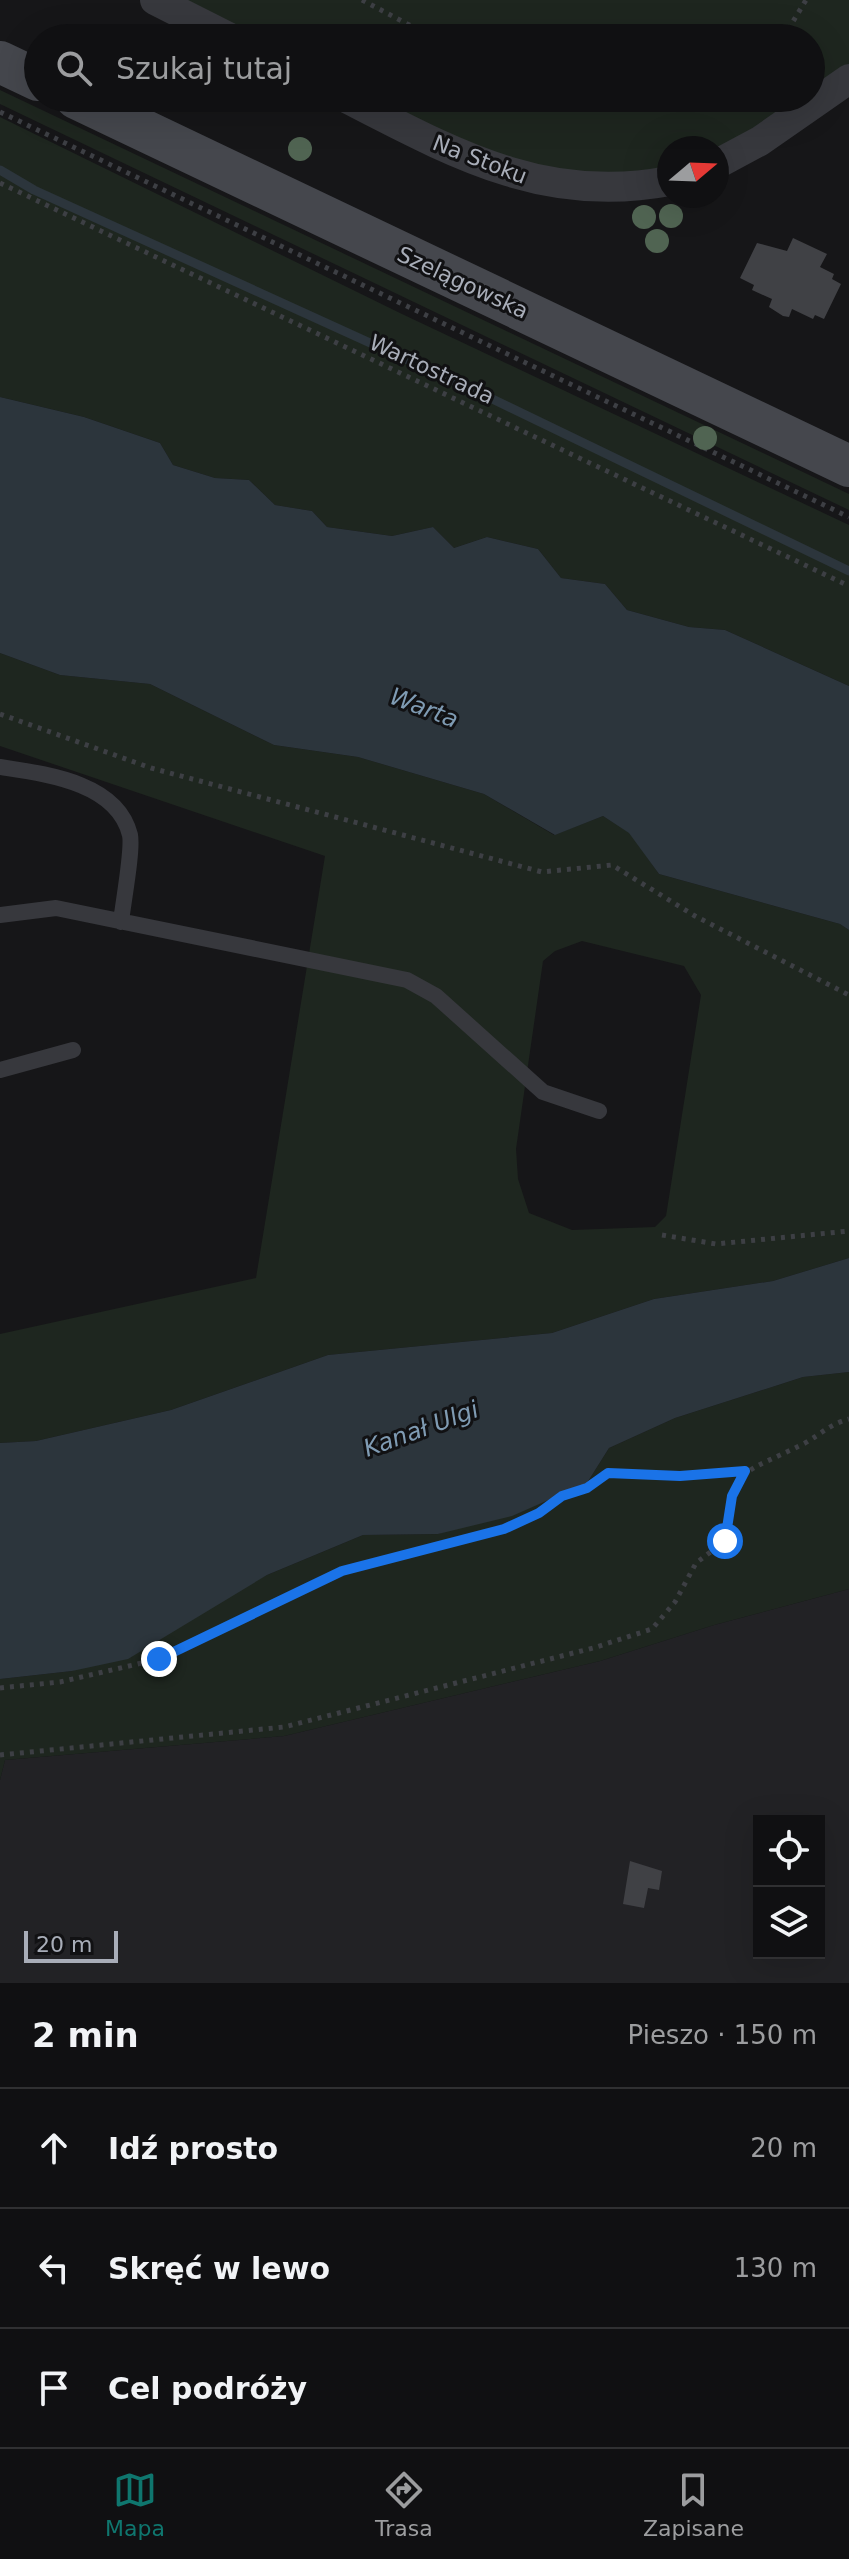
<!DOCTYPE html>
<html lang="pl">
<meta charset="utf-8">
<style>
body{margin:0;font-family:"DejaVu Sans",sans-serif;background:#1e1e20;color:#f1f3f6}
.controls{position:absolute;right:24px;bottom:24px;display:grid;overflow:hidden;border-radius:0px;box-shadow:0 8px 32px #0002}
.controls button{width:72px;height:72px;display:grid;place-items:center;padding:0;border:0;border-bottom:2px solid #303032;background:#101012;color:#f1f3f6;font:40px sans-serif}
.compass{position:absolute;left:657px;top:136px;width:72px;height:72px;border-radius:50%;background:#101012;box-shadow:0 8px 32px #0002;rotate:71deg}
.scale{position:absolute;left:24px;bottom:20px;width:94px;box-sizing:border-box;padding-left:8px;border:4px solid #a8adb8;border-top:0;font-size:22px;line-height:28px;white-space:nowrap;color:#a8adb8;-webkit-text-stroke:6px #111113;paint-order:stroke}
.stop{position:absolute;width:24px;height:24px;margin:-18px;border:6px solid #1a73e8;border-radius:50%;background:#fff}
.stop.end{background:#1a73e8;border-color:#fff;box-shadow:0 2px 8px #0008}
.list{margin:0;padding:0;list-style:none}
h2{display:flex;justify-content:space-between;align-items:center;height:104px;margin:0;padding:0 32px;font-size:34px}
h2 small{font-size:26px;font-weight:400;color:#9c9d9f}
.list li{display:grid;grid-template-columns:52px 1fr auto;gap:24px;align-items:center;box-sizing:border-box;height:120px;padding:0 32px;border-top:2px solid #303032}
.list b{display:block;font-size:30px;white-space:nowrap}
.list em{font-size:26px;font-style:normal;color:#9c9d9f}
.icon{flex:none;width:44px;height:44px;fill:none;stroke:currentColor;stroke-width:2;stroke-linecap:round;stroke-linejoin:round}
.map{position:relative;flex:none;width:849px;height:1983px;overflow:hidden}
.search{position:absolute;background:#101012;box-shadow:0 8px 32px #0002;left:24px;right:24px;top:24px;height:88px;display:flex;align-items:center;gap:20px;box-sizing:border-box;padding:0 28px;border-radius:44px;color:#9c9d9f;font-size:30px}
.sheet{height:464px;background:#101012}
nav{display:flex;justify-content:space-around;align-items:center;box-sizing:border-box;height:112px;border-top:2px solid #303032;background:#101012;font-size:22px;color:#9c9d9f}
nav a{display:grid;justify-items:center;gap:4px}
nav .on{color:#0f766e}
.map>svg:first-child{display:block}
.built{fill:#222225;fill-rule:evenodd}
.green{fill:#1e261f;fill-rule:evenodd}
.water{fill:#2c353c}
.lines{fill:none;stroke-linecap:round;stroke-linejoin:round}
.stream{stroke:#2c353c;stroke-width:9}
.building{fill:#404145}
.path{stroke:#3d3f44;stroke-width:5;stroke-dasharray:4 6;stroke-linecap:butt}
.lane{stroke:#37383d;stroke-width:16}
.street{stroke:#37383d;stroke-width:30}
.secondary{stroke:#45474d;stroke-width:42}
.tree{fill:#506452}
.route{stroke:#1a73e8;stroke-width:10}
.labels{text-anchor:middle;stroke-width:6;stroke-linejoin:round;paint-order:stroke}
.street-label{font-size:22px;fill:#a8adb8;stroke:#111113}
.water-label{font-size:24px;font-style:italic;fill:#7f9bb3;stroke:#111113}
</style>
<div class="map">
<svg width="849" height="1983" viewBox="0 0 849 1983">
<rect width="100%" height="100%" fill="#161618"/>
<!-- built -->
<path class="built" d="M849,1589V1983H0V1780L5,1760L284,1736L600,1661L714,1625ZM759,1821H819V1953H759Z"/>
<!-- green -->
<path class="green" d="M178,0H849V69L811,93V38H252Z
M0,90L849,494V510L0,104Z
M370,98H803L773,120L717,148H669V171L598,178L510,162Z
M0,117L402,314L849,525V686L725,630L689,627L627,610L605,584L561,578L538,549L487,537L454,548L433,527L392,536L327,527L312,511L275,505L249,480L215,478L173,465L160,443L84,417L0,397Z
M0,653L60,675L150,684L274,745L358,757L484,794L554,835L603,816L630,833L659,874L840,924L849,930V1258L773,1281L654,1299L552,1333L328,1355L171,1410L36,1441L0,1443V1334L256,1278L325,856L0,746ZM582,941L684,966L701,995L666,1216L655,1227L572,1230L529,1213L518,1179L516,1149L543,961L555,951Z
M849,1372V1589L714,1625L600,1661L284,1736L5,1760L0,1780V1679L72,1671L267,1575L363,1535L438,1534L587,1483L609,1448L675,1418L803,1377Z"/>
<!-- water -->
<path class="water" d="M0,397L84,417L160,443L173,465L215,478L249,480L275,505L312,511L327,527L392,536L433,527L454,548L487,537L538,549L561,578L605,584L627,610L689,627L725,630L849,686V930L840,924L659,874L629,833L603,816L555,835L484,794L358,757L274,745L150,684L60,675L0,653Z
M849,1258V1372L803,1377L675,1418L609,1448L587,1483L512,1516L438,1534L363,1535L267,1575L128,1659L72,1671L0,1679V1443L36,1441L171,1410L328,1355L552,1333L654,1299L773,1281Z"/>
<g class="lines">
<!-- stream -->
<path class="stream" d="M0,170L34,190L480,393L849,571"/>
</g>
<!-- building -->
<path class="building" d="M793,238L827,254L820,267L834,274L832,279L841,284L824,319L815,315L813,319L792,309L789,317L783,316L769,307L772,299L752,290L754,285L740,278L757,243L787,251Z
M630,1861L662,1871L659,1890L648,1888L644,1908L623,1904Z"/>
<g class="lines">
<!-- path -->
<path class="path" d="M362,0L434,38
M783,38L806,0
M603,98L638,104L678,98
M0,112L849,517
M0,183L849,586
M0,714L151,768L542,872L612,865L695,916L849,995
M662,1235L716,1244L849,1231
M0,1688L60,1682L159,1659L342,1571L504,1529L608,1473L680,1476L745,1471
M0,1755L284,1727L593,1648L652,1629L675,1602L696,1563L725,1541C737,1461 739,1477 805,1443C821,1434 830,1424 849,1419"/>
<!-- lane -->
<path class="lane" d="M0,767C45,774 117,782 130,835C133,850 123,903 121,922
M0,915L56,908L407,980L436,996L543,1092L599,1111
M0,1070L73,1050"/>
<!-- street -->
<path class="street" d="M155,0L230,38
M346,98C453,153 545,205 669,181
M717,164L760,141L849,79"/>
<!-- secondary -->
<path class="secondary" d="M0,62L38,80
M76,98L849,466"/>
</g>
<!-- trees -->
<g class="tree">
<circle cx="300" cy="149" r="12"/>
<circle cx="671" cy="216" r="12"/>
<circle cx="644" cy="217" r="12"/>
<circle cx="657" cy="241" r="12"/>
<circle cx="705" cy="438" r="12"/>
</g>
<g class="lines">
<!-- route -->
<path class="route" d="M159,1659L342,1571L504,1529L539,1513L562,1496L587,1488L608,1473L680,1476L745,1471L732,1496L725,1541"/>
</g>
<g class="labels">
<!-- street labels -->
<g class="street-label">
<text transform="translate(480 159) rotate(21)" y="8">Na Stoku</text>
<text transform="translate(463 282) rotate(25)" y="8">Szelągowska</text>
<text transform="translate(432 369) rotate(25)" y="8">Wartostrada</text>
</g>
<!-- water labels -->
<g class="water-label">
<text transform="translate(424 708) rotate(21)" y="8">Warta</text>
<text transform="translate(421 1429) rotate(-20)" y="8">Kanał Ulgi</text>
</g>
</g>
</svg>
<div class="controls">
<button><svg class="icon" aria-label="locate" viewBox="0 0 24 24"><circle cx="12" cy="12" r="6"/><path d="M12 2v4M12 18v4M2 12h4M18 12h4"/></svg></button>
<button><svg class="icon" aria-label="layers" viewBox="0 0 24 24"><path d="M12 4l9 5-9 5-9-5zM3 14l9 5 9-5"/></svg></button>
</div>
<svg class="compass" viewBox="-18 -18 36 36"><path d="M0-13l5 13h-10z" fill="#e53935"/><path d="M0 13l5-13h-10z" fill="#9c9d9f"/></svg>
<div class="scale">20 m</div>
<div class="stop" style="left:725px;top:1541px"></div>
<div class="stop end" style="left:159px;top:1659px"></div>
<div class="search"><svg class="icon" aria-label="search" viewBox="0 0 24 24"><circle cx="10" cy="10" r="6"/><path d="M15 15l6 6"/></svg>Szukaj tutaj</div>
</div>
<section class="sheet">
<h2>2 min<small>Pieszo · 150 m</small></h2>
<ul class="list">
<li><svg class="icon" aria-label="ahead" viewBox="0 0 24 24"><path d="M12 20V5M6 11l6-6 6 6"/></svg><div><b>Idź prosto</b></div><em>20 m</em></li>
<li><svg class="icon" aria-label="left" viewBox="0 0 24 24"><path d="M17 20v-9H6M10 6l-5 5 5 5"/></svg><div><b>Skręć w lewo</b></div><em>130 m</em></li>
<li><svg class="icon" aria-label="arrive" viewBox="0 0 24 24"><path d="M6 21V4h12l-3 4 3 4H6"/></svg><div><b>Cel podróży</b></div></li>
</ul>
</section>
<nav>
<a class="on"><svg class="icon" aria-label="map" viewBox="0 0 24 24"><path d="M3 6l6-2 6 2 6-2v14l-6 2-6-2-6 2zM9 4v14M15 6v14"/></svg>Mapa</a>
<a><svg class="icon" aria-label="directions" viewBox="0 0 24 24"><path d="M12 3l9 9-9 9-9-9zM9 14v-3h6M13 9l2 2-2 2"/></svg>Trasa</a>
<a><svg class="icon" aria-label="saved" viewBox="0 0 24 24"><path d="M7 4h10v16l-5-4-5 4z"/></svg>Zapisane</a>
</nav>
